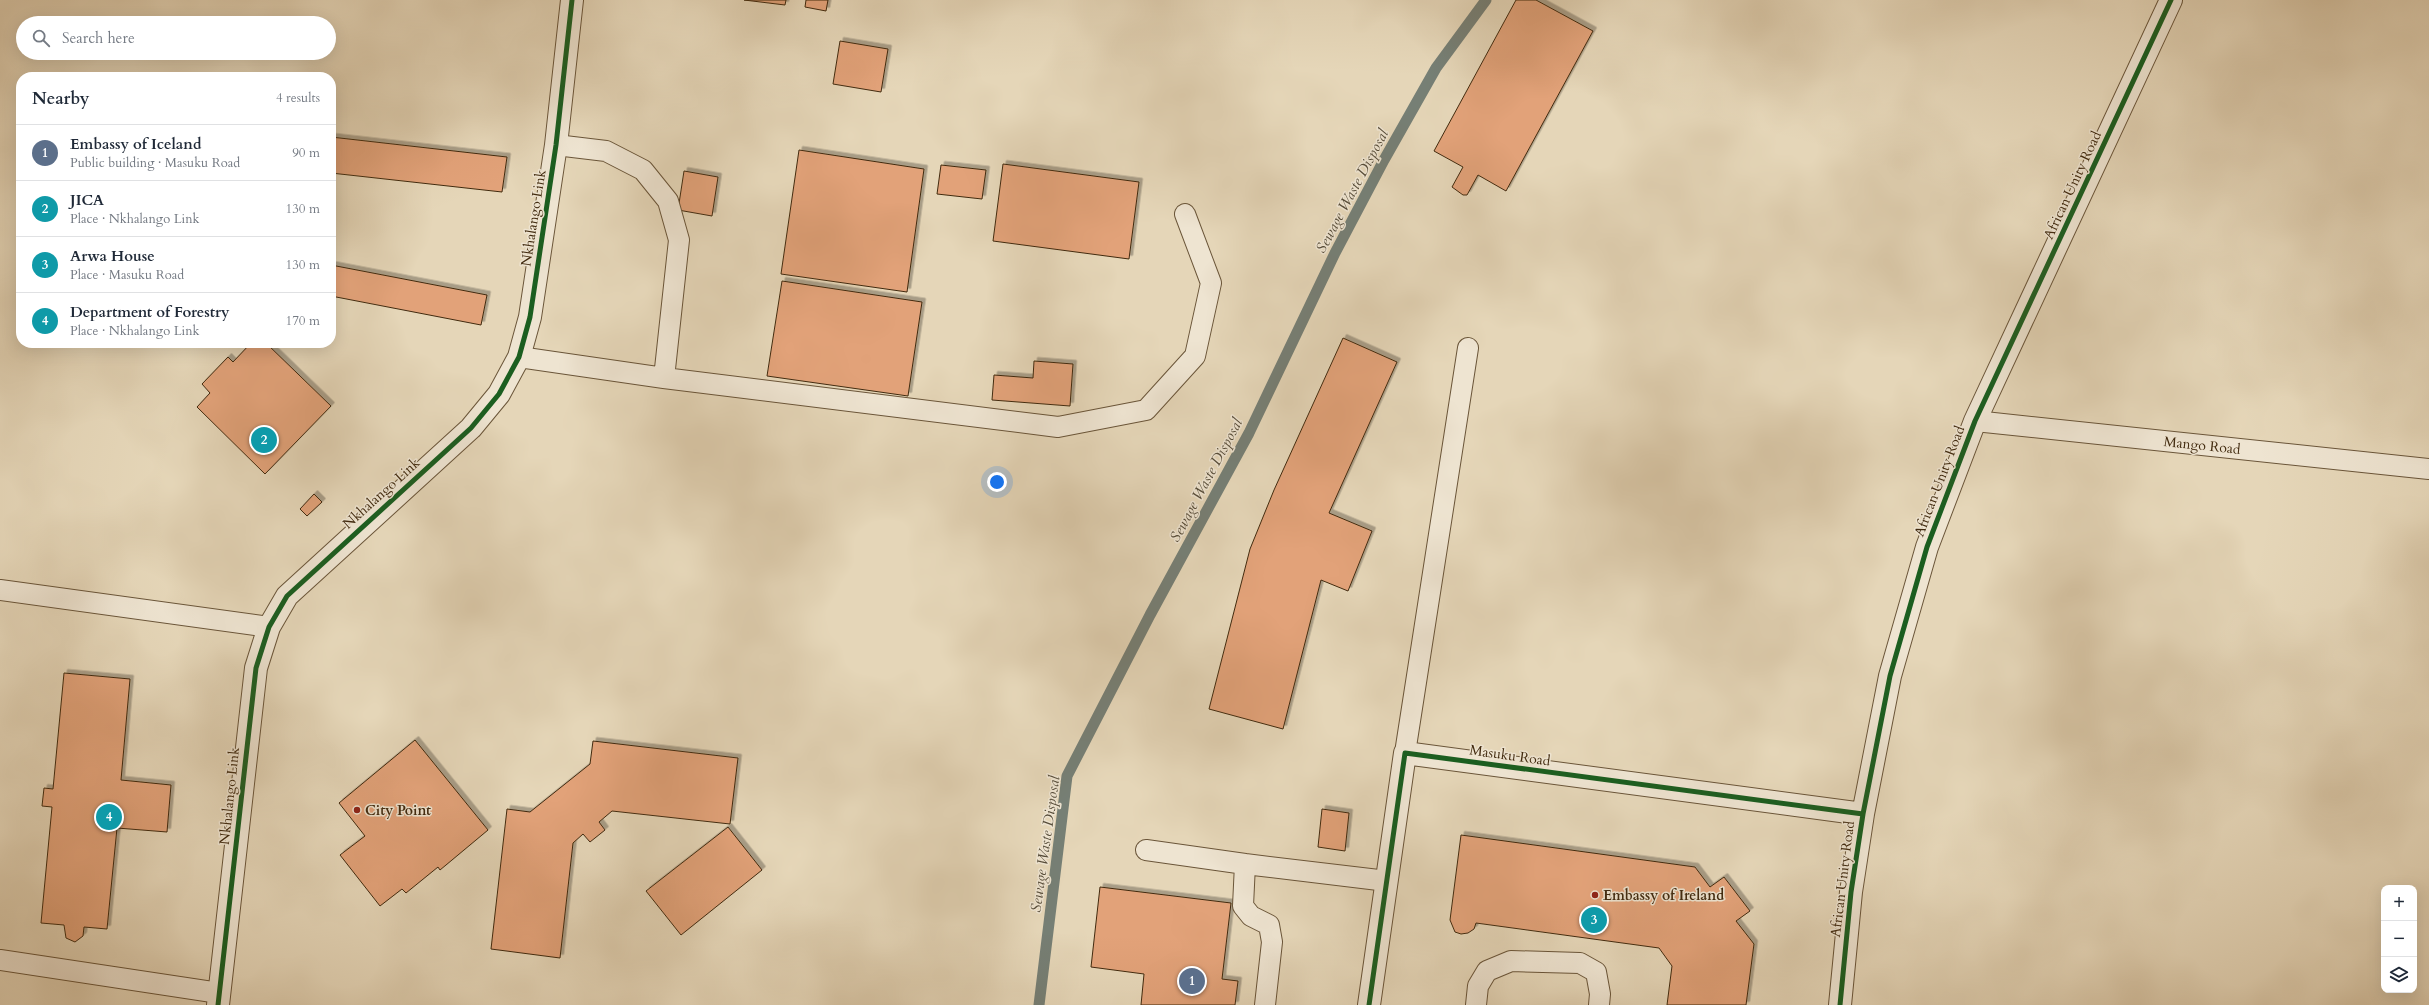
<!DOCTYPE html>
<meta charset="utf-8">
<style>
body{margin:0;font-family:Cardo,serif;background:#f2f2f3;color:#1f2937}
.controls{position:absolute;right:12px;bottom:12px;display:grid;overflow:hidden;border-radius:8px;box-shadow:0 4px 16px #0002}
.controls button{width:36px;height:36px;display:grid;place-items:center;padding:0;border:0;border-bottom:1px solid #e0e1e3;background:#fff;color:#1f2937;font:20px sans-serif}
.you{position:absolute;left:997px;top:482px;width:14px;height:14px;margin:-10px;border:3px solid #fff;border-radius:50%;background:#1a73e8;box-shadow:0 0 0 6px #1a73e833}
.badge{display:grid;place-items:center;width:26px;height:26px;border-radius:50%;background:#8f2418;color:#fff;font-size:13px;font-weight:700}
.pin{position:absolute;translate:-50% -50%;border:2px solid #fff;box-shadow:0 1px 4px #0006}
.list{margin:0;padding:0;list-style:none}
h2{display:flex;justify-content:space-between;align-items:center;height:52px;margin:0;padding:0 16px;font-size:17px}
h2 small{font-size:13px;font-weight:400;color:#747a83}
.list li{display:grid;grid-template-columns:26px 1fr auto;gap:12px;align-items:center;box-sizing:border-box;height:56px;padding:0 16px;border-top:1px solid #e0e1e3}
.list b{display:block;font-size:15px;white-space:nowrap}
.list p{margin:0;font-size:13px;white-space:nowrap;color:#747a83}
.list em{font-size:13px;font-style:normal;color:#747a83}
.icon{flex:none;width:22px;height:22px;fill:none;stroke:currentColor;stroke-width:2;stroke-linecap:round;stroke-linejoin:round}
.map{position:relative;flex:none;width:2429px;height:1005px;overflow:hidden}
.search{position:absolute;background:#fff;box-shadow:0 4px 16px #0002;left:16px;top:16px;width:320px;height:44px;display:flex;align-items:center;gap:10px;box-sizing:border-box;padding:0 14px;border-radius:22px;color:#747a83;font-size:15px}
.panel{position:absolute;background:#fff;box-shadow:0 4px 16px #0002;left:16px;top:72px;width:320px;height:276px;border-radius:16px}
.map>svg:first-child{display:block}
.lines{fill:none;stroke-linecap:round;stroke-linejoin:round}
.stream{stroke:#767f75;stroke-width:11}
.building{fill:#e2a279;stroke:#412a0f;filter:url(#shadow)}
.lane-casing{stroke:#6a5539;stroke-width:22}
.street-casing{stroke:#6a5539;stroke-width:24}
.lane{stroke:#eee4d1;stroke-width:20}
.street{stroke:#eee4d1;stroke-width:22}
.cycleway-casing{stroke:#eee4d1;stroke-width:8}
.cycleway{stroke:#1b5e20;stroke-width:5}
.poi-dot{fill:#8f2418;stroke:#eee4d1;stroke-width:1.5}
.labels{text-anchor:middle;stroke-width:3;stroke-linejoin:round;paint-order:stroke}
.street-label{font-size:14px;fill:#412a0f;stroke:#eee4d1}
.poi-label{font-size:14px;font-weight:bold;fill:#412a0f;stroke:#eee4d1;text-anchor:start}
.water-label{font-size:15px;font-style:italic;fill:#574d3a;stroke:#eee4d1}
</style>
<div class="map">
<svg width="2429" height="1005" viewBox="0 0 2429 1005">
<defs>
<filter id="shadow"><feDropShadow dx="3.5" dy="-3.5" stdDeviation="0" flood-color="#0004"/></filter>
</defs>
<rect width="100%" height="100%" fill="#e5d6b8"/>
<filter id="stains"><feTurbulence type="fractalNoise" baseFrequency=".005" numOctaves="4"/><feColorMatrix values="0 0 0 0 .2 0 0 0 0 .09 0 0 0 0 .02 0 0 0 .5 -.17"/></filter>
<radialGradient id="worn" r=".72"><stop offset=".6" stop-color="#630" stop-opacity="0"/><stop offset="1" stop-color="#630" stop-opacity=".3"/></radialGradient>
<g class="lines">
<!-- stream -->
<path class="stream" d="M1039,1005L1067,776L1150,615L1249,433L1335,253L1384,160L1436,68L1486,0"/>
</g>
<!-- building -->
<path class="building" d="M744,0H786L785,5Z
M806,0H828L826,11L805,7Z
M1516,0H1536L1593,31L1506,191L1478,175L1467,195H1463L1452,187L1463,167L1434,151Z
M840,41L888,49L881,92L833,84Z
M331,137L507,157L502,192L331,173Z
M799,150L924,169L907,292L781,274Z
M1003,164L1139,182L1129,259L993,241Z
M941,165L986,170L982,199L937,194Z
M684,171L718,177L712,216L678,210Z
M331,265L487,295L481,325L331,296Z
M782,281L922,302L908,396L767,376Z
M1343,338L1397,362L1329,513L1372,531L1348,591L1321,580L1283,729L1209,709L1250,549L1274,490Z
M251,343H266L331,406L265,474L197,407L210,393L202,384L228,357L233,362Z
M1034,361L1073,364L1070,406L992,400L994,375L1033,378Z
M314,494L322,502L307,516L300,509Z
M64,673L130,679L121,780L171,785L167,832L117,828L107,929L84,927L83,936L75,942L66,938L64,925L41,923L52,807L42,806L44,788L53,789Z
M415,740L488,830L440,870L438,867L406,893L402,889L380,906L340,855L365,836L339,803Z
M593,741L738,758L730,824L612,811L599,822L605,830L590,842L583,834L573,843L560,958L491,949L507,809L530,812L590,764Z
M1322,809L1349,813L1345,851L1318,847Z
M728,827L762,870L681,935L646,891Z
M1461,835L1695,867L1710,887L1724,877L1750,911L1736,921L1754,944L1746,1005H1667L1672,966L1659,948L1476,923L1474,929L1468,933L1461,934L1455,932L1450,920Z
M1100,887L1231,903L1222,979L1238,981L1235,1005H1141L1144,974L1091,967Z"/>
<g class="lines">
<!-- lane casing -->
<g class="lane-casing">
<path id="lane" d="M556,145L606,151L643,170L668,201L679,240L664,378
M519,357L664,378L1058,427L1146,410L1195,356L1211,283L1185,214
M1975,421L2429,469
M0,590L269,627
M1405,753L1468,348
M1146,850L1245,864L1243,906L1251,916L1269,925L1272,942L1265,1005
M1245,864L1387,881
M0,960L219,993
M1476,1005L1478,986L1487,971L1511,961L1580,963L1596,972L1600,994L1599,1005"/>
</g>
<!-- street casing -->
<g class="street-casing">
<path id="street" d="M218,1005L256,668L269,627L287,596L471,428L499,394L519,357L530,317L556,145L572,0
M1369,1005L1405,753L1863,814
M1840,1005L1851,892L1863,814L1890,676L1927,547L1975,421L2171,0"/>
</g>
<!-- lane -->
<use href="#lane" class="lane"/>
<!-- street -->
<use href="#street" class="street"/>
<!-- cycleway casing -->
<g class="cycleway-casing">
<path id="cycleway" d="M218,1005L256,668L269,627L287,596L471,428L499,394L519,357L530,317L556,145L572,0
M1369,1005L1405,753L1863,814
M1840,1005L1851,892L1863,814L1890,676L1927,547L1975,421L2171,0"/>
</g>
<!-- cycleway -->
<use href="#cycleway" class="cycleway"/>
</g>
<!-- markers -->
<g class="poi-dot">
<circle cx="357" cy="810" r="4"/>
<circle cx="1595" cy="895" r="4"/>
</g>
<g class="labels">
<!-- street labels -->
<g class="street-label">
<text transform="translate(2072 185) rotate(-65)" y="5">African Unity Road</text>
<text transform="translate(533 218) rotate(-81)" y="5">Nkhalango Link</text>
<text transform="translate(2202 445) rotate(6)" y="5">Mango Road</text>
<text transform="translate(1939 481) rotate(-69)" y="5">African Unity Road</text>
<text transform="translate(381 493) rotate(-42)" y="5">Nkhalango Link</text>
<text transform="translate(1510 755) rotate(8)" y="5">Masuku Road</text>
<text transform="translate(229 796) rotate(-84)" y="5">Nkhalango Link</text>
<text transform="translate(1842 879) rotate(-83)" y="5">African Unity Road</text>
</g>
<!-- poi labels -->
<g class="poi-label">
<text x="365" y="815">City Point</text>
<text x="1603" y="900">Embassy of Ireland</text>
</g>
<!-- water labels -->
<g class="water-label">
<text transform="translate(1352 191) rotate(-62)" y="5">Sewage Waste Disposal</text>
<text transform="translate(1206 480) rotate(-62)" y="5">Sewage Waste Disposal</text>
<text transform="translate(1045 844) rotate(-82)" y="5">Sewage Waste Disposal</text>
</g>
</g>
<rect width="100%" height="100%" filter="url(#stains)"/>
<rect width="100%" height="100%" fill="url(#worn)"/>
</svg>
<div class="controls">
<button>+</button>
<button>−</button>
<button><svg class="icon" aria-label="layers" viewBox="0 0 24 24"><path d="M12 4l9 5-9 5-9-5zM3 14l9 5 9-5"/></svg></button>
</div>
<div class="you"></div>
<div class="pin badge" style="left:1192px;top:981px;background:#5c6f8a">1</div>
<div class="pin badge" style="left:264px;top:440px;background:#0f9aa8">2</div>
<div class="pin badge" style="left:1594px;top:920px;background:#0f9aa8">3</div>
<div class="pin badge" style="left:109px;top:817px;background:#0f9aa8">4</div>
<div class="search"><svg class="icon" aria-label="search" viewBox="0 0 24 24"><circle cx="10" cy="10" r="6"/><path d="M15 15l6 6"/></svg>Search here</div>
<section class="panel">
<h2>Nearby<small>4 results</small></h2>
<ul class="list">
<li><span class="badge" style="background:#5c6f8a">1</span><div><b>Embassy of Iceland</b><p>Public building · Masuku Road</p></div><em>90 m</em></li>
<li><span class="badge" style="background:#0f9aa8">2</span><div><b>JICA</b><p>Place · Nkhalango Link</p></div><em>130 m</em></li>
<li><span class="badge" style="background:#0f9aa8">3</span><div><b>Arwa House</b><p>Place · Masuku Road</p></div><em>130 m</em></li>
<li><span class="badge" style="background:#0f9aa8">4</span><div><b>Department of Forestry</b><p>Place · Nkhalango Link</p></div><em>170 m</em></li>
</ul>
</section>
</div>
